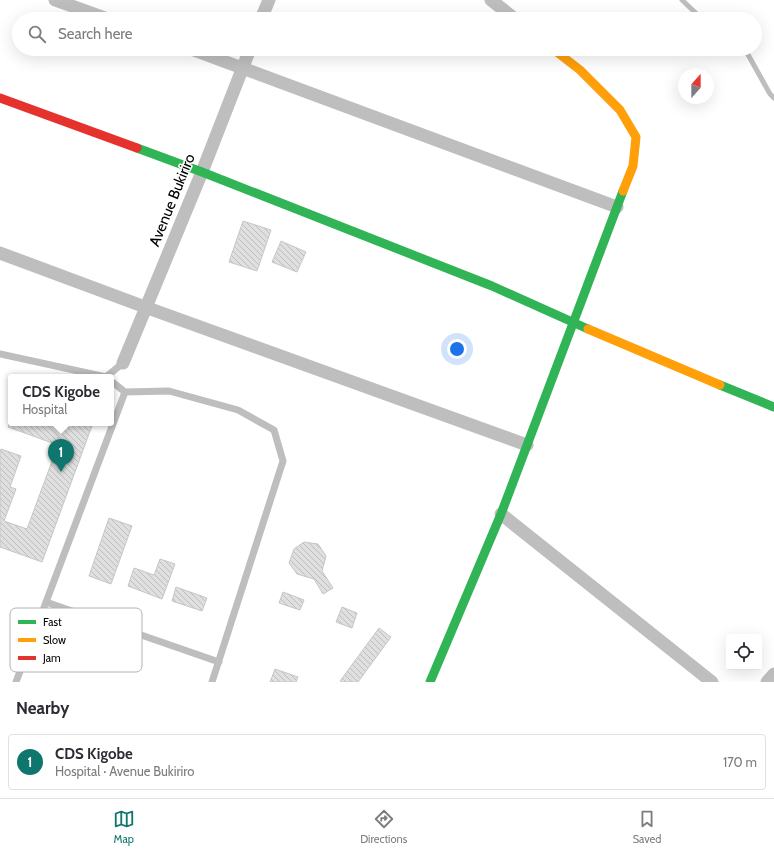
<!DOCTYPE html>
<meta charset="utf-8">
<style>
body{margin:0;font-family:Cabin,sans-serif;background:#f7f7f7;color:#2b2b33}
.controls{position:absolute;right:12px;bottom:12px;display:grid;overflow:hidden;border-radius:4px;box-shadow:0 4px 16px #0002}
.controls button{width:36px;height:36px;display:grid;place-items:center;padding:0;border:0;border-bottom:1px solid #e1e1e2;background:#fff;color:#2b2b33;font:20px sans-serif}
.compass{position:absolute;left:678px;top:68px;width:36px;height:36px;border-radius:50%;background:#fff;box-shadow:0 4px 16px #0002;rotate:21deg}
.you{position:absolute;left:457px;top:349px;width:14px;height:14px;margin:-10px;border:3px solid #fff;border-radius:50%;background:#1a73e8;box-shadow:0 0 0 6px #1a73e833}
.badge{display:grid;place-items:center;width:26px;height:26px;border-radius:50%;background:#0f766e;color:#fff;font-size:13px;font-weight:700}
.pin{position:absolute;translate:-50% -33px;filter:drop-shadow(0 1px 2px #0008)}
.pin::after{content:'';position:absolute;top:21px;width:14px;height:12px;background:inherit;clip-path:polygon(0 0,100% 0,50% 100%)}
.popup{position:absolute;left:8px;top:374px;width:106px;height:52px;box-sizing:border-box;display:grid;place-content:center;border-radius:4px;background:#fff;filter:drop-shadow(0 1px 3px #0005);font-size:13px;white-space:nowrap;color:#7c7c81}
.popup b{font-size:15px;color:#2b2b33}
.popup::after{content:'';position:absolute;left:50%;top:100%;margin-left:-8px;border:8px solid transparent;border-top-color:#fff}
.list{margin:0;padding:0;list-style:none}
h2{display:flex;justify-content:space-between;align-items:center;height:52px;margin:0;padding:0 16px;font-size:17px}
h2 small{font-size:13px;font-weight:400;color:#7c7c81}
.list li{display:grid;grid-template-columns:26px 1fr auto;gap:12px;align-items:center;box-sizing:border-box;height:56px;margin:0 8px 8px;padding:0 8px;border:1px solid #e1e1e2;border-radius:4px}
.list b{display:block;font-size:15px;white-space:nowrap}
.list p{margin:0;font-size:13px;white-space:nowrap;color:#7c7c81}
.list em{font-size:13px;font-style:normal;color:#7c7c81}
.icon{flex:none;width:22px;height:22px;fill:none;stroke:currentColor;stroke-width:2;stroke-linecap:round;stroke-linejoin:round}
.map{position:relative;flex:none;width:774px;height:682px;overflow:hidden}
.search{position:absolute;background:#fff;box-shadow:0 4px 16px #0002;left:12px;right:12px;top:12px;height:44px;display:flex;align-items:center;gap:10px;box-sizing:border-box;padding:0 14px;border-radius:22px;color:#7c7c81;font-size:15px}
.sheet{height:116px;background:#fff}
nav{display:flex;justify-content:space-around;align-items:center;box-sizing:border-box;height:56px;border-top:1px solid #e1e1e2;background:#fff;font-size:11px;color:#7c7c81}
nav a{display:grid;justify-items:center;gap:2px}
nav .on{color:#0f766e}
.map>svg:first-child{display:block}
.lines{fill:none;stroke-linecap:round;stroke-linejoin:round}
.stream{stroke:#bebebe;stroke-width:5}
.building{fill:url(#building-back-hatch);stroke:#c6c6c6}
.lane{stroke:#bebebe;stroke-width:7}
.street{stroke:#bebebe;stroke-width:13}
.fast{stroke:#30b455;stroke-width:9}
.slow{stroke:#ff9f0a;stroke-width:9}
.jam{stroke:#e5322d;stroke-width:9}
.labels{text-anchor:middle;stroke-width:3;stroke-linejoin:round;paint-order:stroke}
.street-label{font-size:15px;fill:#000;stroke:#fff}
.key{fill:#fff;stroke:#b2b2b2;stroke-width:1}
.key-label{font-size:11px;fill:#000}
</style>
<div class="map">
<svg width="774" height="682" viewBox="0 0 774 682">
<defs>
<pattern id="building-back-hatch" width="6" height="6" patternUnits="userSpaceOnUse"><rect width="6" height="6" fill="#dfdfdf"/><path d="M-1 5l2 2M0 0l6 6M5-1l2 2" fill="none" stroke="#bebebe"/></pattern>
</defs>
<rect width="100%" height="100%" fill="#fff"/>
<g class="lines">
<!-- stream -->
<path class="stream" d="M682,0L702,19
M743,49L746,51L770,94L774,98"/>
</g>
<!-- building -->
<path class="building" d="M243,221L271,230L257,271L229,262Z
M281,241L306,252L297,272L272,262Z
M11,418V423H93L42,562L0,547V452L1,449L21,456L10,487L16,489L4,521L27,529L58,445L8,427Z
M109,518L132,526L111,584L89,576Z
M304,542L318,544L326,556L322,571L333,588L323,594L314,579L297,574L289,563L294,549Z
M160,559L175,564L162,599L128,586L134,568L154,575Z
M176,587L207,598L202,611L172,601Z
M283,592L304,600L300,610L279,603Z
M342,607L357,613L352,628L336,622Z
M379,628L391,637L358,682H342L340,681Z
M275,669L298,677L296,682H270Z"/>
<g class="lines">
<!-- lane -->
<path class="lane" d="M0,354L106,377
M106,377L123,363
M111,381L125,392
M46,602L219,662
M16,682L125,392L169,391L238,410L274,430L283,461L212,682"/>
<!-- street -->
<path class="street" d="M55,0L108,19
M491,0L515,19
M261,19L269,0
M191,49L617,207
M0,253L145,307L527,445
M123,363L202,172L250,49
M501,514L712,682
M767,682L774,674"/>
<!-- fast -->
<path class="fast" d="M137,148L202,172L492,286L588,329
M720,385L774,407
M430,682L501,514L623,191"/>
<!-- slow -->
<path class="slow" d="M553,49L580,70L620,110L636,137L633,166L623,191
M588,329L720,385"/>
<!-- jam -->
<path class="jam" d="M0,98L137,148"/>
</g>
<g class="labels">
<!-- street labels -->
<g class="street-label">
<text transform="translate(172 200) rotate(-68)" y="5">Avenue Bukiriro</text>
</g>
</g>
<!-- legend -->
<rect x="10" y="608" width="132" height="64" rx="6" class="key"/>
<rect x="18" y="620" width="18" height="4" fill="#30b455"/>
<rect x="18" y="638" width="18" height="4" fill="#ff9f0a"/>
<rect x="18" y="656" width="18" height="4" fill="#e5322d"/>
<g class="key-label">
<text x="43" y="626">Fast</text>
<text x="43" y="644">Slow</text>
<text x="43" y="662">Jam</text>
</g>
</svg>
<div class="controls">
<button><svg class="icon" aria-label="locate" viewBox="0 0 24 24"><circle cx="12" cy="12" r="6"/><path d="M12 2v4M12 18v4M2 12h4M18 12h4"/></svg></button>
</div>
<svg class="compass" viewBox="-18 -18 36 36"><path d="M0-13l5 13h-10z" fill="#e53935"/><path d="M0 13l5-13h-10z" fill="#7c7c81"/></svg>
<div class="you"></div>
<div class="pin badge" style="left:61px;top:472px">1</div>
<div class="popup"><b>CDS Kigobe</b>Hospital</div>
<div class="search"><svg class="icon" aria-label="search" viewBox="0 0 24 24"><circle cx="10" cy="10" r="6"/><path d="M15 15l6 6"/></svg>Search here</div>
</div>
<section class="sheet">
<h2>Nearby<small></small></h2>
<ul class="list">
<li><span class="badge">1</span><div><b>CDS Kigobe</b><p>Hospital · Avenue Bukiriro</p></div><em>170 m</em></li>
</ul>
</section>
<nav>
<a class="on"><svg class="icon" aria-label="map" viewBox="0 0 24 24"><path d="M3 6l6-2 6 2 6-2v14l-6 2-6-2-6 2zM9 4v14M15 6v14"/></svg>Map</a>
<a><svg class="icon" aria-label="directions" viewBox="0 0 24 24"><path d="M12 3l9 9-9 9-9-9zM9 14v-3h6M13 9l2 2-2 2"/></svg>Directions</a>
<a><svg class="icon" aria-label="saved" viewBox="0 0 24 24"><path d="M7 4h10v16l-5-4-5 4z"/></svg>Saved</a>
</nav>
